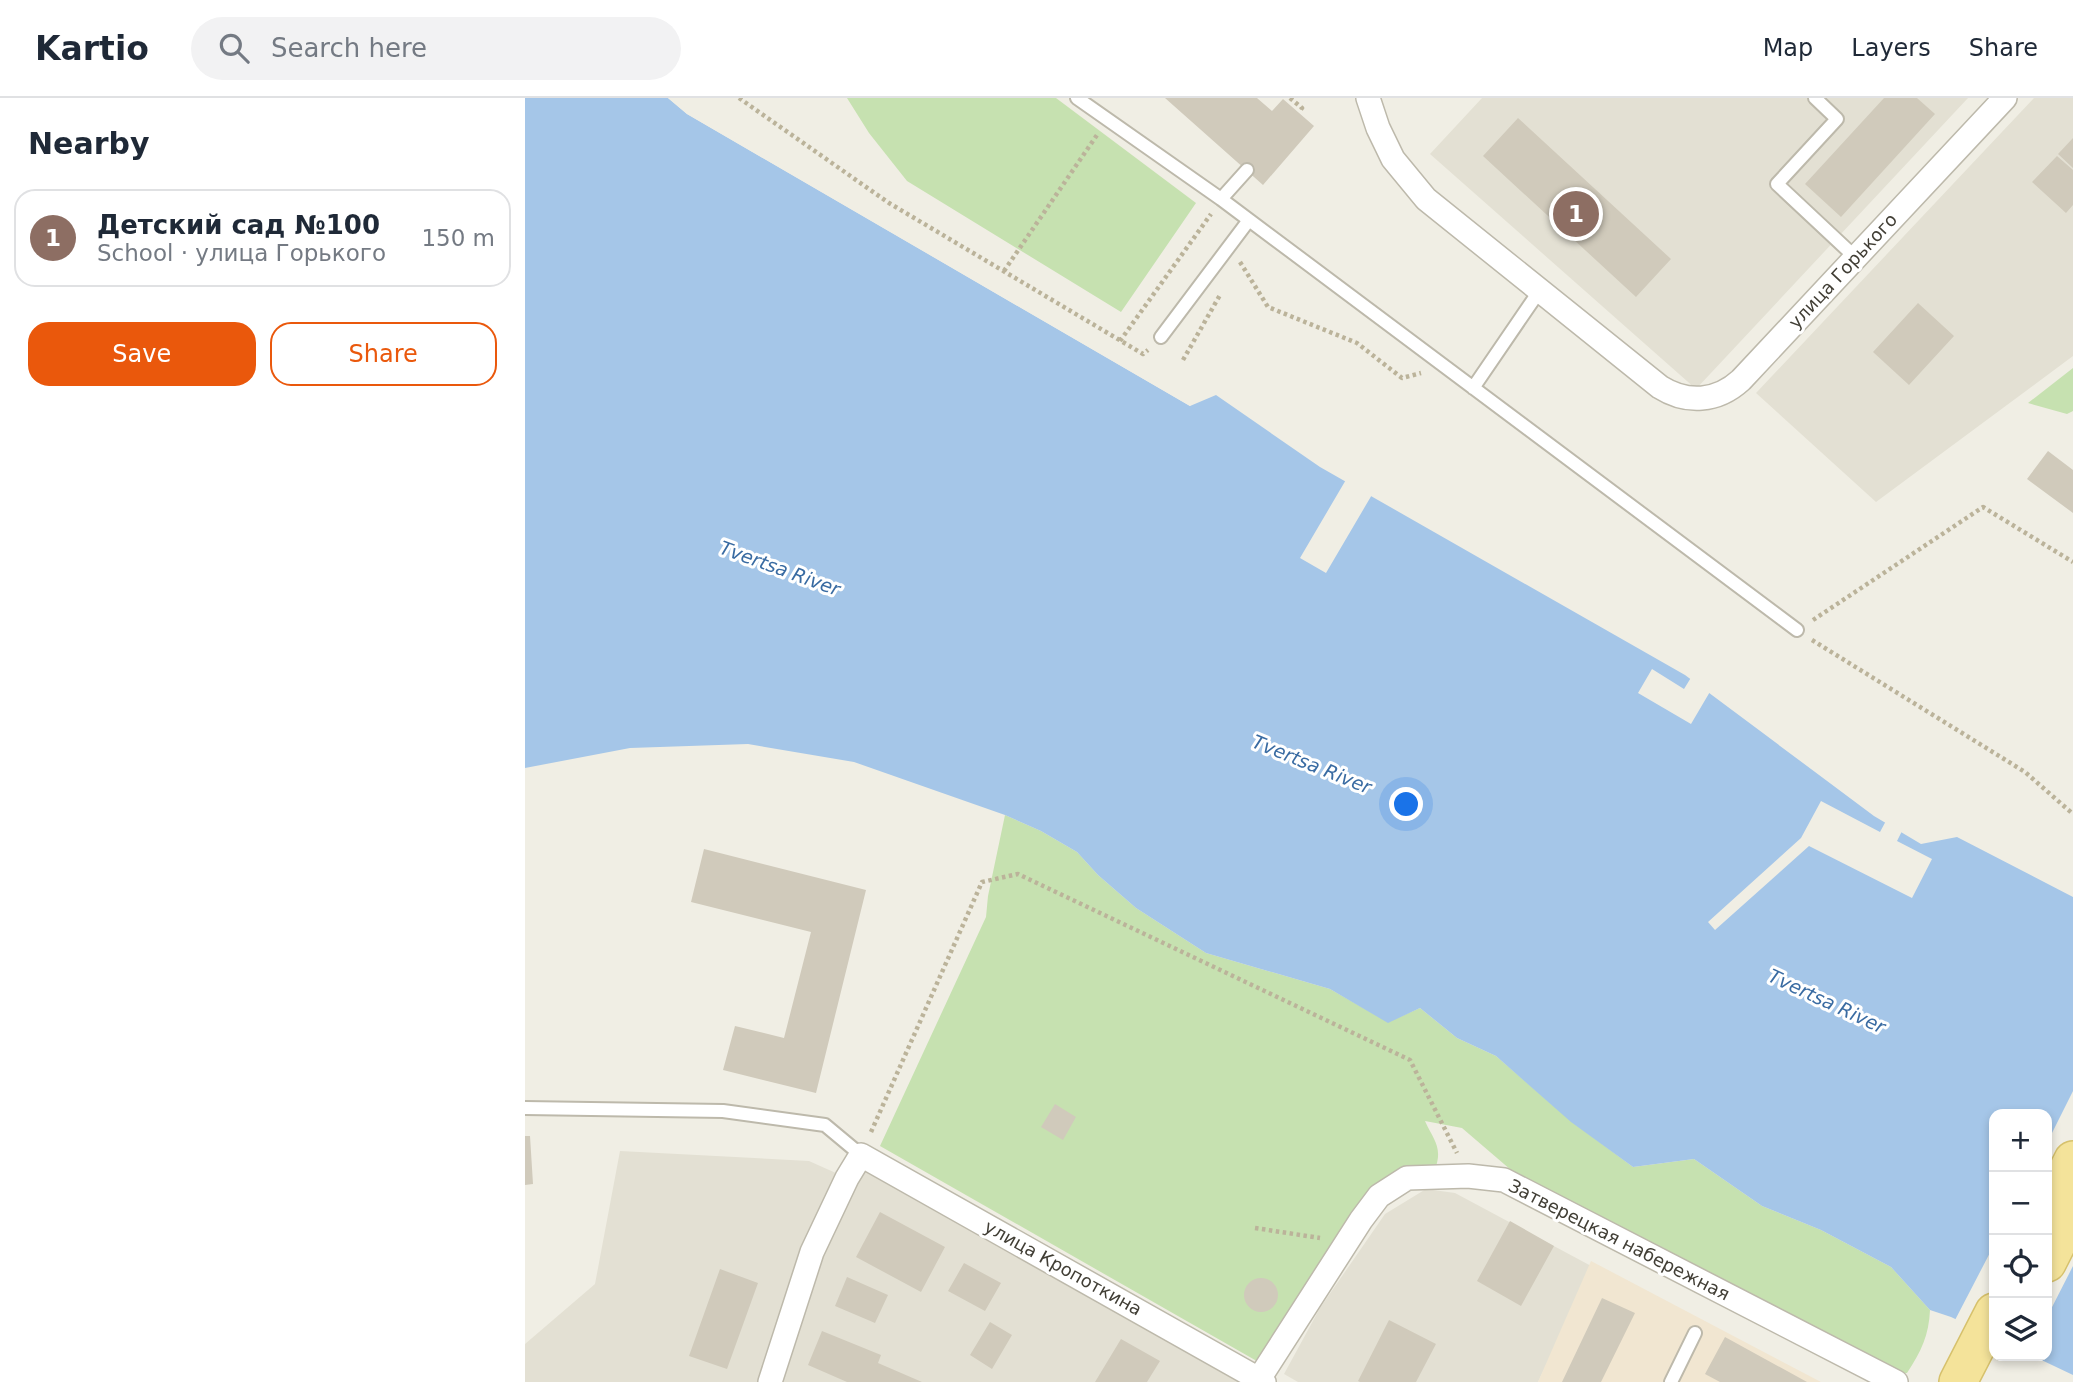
<!DOCTYPE html>
<meta charset="utf-8">
<style>
body{margin:0;font-family:"DejaVu Sans",sans-serif;background:#f2f2f3;color:#1f2937}
.controls{position:absolute;right:21px;bottom:21px;display:grid;overflow:hidden;border-radius:14px;box-shadow:0 4px 10px #0003}
.controls button{width:63px;height:63px;display:grid;place-items:center;padding:0;border:0;border-bottom:2px solid #e0e1e3;background:#fff;color:#1f2937;font:35px sans-serif}
.you{position:absolute;left:882px;top:707px;width:24px;height:24px;margin:-18px;border:5px solid #fff;border-radius:50%;background:#1a73e8;box-shadow:0 0 0 10px #1a73e833}
.badge{display:grid;place-items:center;width:46px;height:46px;border-radius:50%;background:#ea580c;color:#fff;font-size:23px;font-weight:700}
.pin{position:absolute;translate:-50% -50%;border:4px solid #fff;box-shadow:0 2px 7px #0006}
.list{margin:0;padding:0;list-style:none}
h2{display:flex;justify-content:space-between;align-items:center;height:91px;margin:0;padding:0 28px;font-size:30px}
h2 small{font-size:23px;font-weight:400;color:#747a83}
.list li{display:grid;grid-template-columns:46px 1fr auto;gap:21px;align-items:center;box-sizing:border-box;height:98px;margin:0 14px 14px;padding:0 14px;border:2px solid #e0e1e3;border-radius:21px}
.list b{display:block;font-size:26px;white-space:nowrap}
.list p{margin:0;font-size:23px;white-space:nowrap;color:#747a83}
.list em{font-size:23px;font-style:normal;color:#747a83}
.actions{display:flex;gap:14px;padding:21px 28px}
.actions a{flex:1;padding:16px 0;border:2px solid #ea580c;border-radius:21px;text-align:center;font-size:24px;color:#ea580c}
.actions .main{background:#ea580c;color:#fff}
.icon{flex:none;width:38px;height:38px;fill:none;stroke:currentColor;stroke-width:2;stroke-linecap:round;stroke-linejoin:round}
.map{position:relative;flex:none;width:1548px;height:1284px;overflow:hidden}
header{display:flex;align-items:center;gap:42px;box-sizing:border-box;height:98px;padding:0 35px;background:#fff;border-bottom:2px solid #e0e1e3}
header strong{font-size:33px}
nav{display:flex;gap:38px;margin-inline-start:auto;font-size:24px}
.search{width:490px;height:63px;background:#f2f2f3;display:flex;align-items:center;gap:18px;box-sizing:border-box;padding:0 24px;border-radius:38px;color:#747a83;font-size:26px}
main{display:flex}
aside{flex:1;background:#fff}
.map>svg:first-child{display:block}
.residential{fill:#e3e0d3}
.commercial{fill:#f1e6d1}
.green{fill:#c6e1b0}
.water{fill:#a5c6e8}
.pier{fill:#f0eee4}
.building{fill:#d0cabb}
.lines{fill:none;stroke-linecap:round;stroke-linejoin:round}
.lane-casing{stroke:#bdb9ab;stroke-width:16}
.street-casing{stroke:#bdb9ab;stroke-width:26}
.primary-casing{stroke:#d6c16c;stroke-width:40}
.path{stroke:#bbb39a;stroke-width:4.5;stroke-dasharray:3.5 3.5;stroke-linecap:butt}
.lane{stroke:#fff;stroke-width:12}
.street{stroke:#fff;stroke-width:23}
.primary{stroke:#f4e39a;stroke-width:37}
.labels{text-anchor:middle;stroke-width:6;stroke-linejoin:round;paint-order:stroke}
.street-label{font-size:18px;fill:#413e35;stroke:#fff}
.water-label{font-size:19px;font-style:italic;fill:#396ba2;stroke:#fff}
</style>
<header>
<strong>Kartio</strong>
<div class="search"><svg class="icon" aria-label="search" viewBox="0 0 24 24"><circle cx="10" cy="10" r="6"/><path d="M15 15l6 6"/></svg>Search here</div>
<nav><a>Map</a><a>Layers</a><a>Share</a></nav>
</header>
<main>
<aside>
<h2>Nearby<small></small></h2>
<ul class="list">
<li><span class="badge" style="background:#8d6e63">1</span><div><b>Детский сад №100</b><p>School · улица Горького</p></div><em>150 m</em></li>
</ul>
<div class="actions"><a class="main">Save</a><a>Share</a></div>
</aside>
<div class="map">
<svg width="1548" height="1284" viewBox="0 0 1548 1284">
<rect width="100%" height="100%" fill="#f0eee4"/>
<!-- residential -->
<path class="residential" d="M957,0H1443L1171,291L905,56Z
M1509,0H1548V258L1351,404L1231,295Z
M95,1053L284,1063L322,1080L291,1148L340,1072L729,1284H0V1246L70,1186Z
M901,1091L930,1095L1068,1169L1013,1284H773L759,1276L795,1210L860,1116Z"/>
<!-- commercial -->
<path class="commercial" d="M1066,1163L1296,1284H1013Z"/>
<!-- green -->
<path class="green" d="M322,0H531L671,105L596,214L382,83L344,35Z
M1548,270V313L1542,316L1503,305Z
M480,717L516,733L552,754L573,777L611,810L681,855L805,891L863,924L895,910L932,940L971,958L1046,1023L1108,1069L1169,1061L1237,1108L1296,1132L1366,1169L1405,1212C1404,1237 1396,1254 1382,1275L1359,1276L1206,1192L1137,1149L1098,1144L1045,1107L986,1072L937,1030L900,1023C909,1043 918,1049 910,1072L878,1071L737,1266L355,1048L461,819L463,798Z"/>
<!-- water -->
<path class="water" d="M0,0H143L162,16L665,308L691,297L795,369L1160,577L1349,718L1396,746L1432,739L1548,799V1277L1508,1258H1522V1016H1469V1239L1426,1219L1405,1212L1366,1169L1296,1132L1237,1108L1169,1061L1108,1069L1046,1024L971,958L932,940L895,910L863,925L805,891L681,855L611,810L573,777L552,754L516,733L480,717L329,664L223,646L105,650L0,670Z"/>
<!-- pier -->
<path class="pier" d="M143,0H148L164,13L665,304L668,303L665,308L162,16Z
M822,380L848,395L801,475L775,460Z
M1127,571L1159,591L1167,578L1186,592L1166,626L1113,595Z
M1296,703L1355,734L1362,721L1378,731L1372,743L1407,761L1387,800L1284,748L1190,832L1183,824L1276,740Z
M1548,993V1168L1522,1219V1045Z
M1469,1147V1243L1429,1224Z"/>
<!-- building -->
<path class="building" d="M640,0H732L747,13L758,1L789,28L738,87Z
M1359,0H1392L1410,16L1316,119L1280,86Z
M993,20L1146,161L1111,199L958,58Z
M1548,40V70L1533,56Z
M1532,58L1548,72V107L1541,115L1507,84Z
M1393,205L1429,238L1384,287L1348,254Z
M1523,353L1548,372V415L1502,381Z
M179,751L341,792L291,995L198,972L210,928L259,940L286,834L166,804Z
M530,1006L551,1019L538,1042L516,1029Z
M0,1038H5L8,1086L0,1087Z
M355,1114L420,1149L396,1194L331,1159Z
M985,1123L1029,1148L996,1208L952,1183Z
M439,1165L476,1185L460,1213L423,1193Z
M195,1171L233,1185L202,1271L164,1258Z
M322,1179L363,1197L350,1225L310,1208Z
M719 1197a17 17 0 1 1 34 0a17 17 0 1 1-34 0Z
M1077,1200L1110,1215L1076,1284H1037Z
M864,1222L911,1246L891,1284H835L833,1283Z
M465,1224L487,1237L467,1271L445,1257Z
M297,1233L356,1257L353,1265L397,1284H322L283,1267Z
M1200,1239L1282,1284H1195L1180,1276Z
M596,1241L635,1263L622,1284H570Z"/>
<g class="lines">
<!-- lane casing -->
<g class="lane-casing">
<path id="lane" d="M552,0L696,101L722,72
M1290,0L1312,21L1252,86L1330,159
M696,101L1272,532
M636,239L724,122
M948,290L1015,192
M0,1010L198,1013L300,1027L336,1057
M1146,1284L1170,1235"/>
</g>
<!-- street casing -->
<g class="street-casing">
<path id="street" d="M843,0L853,30L868,61L901,101L1135,289C1162,306 1192,304 1216,282L1480,0
M734,1281L836,1122L854,1098L882,1080L943,1078L979,1082L1371,1284
M245,1284L287,1154L322,1080L336,1057L739,1284"/>
</g>
<!-- primary casing -->
<g class="primary-casing">
<path id="primary" d="M1522,1113L1548,1062
M1522,1165L1548,1114
M1433,1284L1469,1214"/>
</g>
<!-- path -->
<path class="path" d="M214,0L364,105L618,256L623,252
M765,0L777,10L774,14
M715,164L743,209L832,245L877,280L896,275
M479,173L572,37
M595,243L686,116
M658,262L695,197
M1288,522L1458,409L1548,464
M1287,542L1500,674L1548,716
M346,1034L457,784L493,776L885,962L932,1055
M730,1130L795,1140"/>
<!-- lane -->
<use href="#lane" class="lane"/>
<!-- street -->
<use href="#street" class="street"/>
<!-- primary -->
<use href="#primary" class="primary"/>
</g>
<g class="labels">
<!-- street labels -->
<g class="street-label">
<text transform="translate(1318 173) rotate(-47)" y="6">улица Горького</text>
<text transform="translate(1094 1142) rotate(27)" y="6">Затверецкая набережная</text>
<text transform="translate(538 1170) rotate(29)" y="6">улица Кропоткина</text>
</g>
<!-- water labels -->
<g class="water-label">
<text transform="translate(255 470) rotate(20)" y="7">Tvertsa River</text>
<text transform="translate(787 666) rotate(22)" y="7">Tvertsa River</text>
<text transform="translate(1302 903) rotate(25)" y="7">Tvertsa River</text>
</g>
</g>
</svg>
<div class="controls">
<button>+</button>
<button>−</button>
<button><svg class="icon" aria-label="locate" viewBox="0 0 24 24"><circle cx="12" cy="12" r="6"/><path d="M12 2v4M12 18v4M2 12h4M18 12h4"/></svg></button>
<button><svg class="icon" aria-label="layers" viewBox="0 0 24 24"><path d="M12 4l9 5-9 5-9-5zM3 14l9 5 9-5"/></svg></button>
</div>
<div class="you"></div>
<div class="pin badge" style="left:1051px;top:116px;background:#8d6e63">1</div>
</div>
</main>
